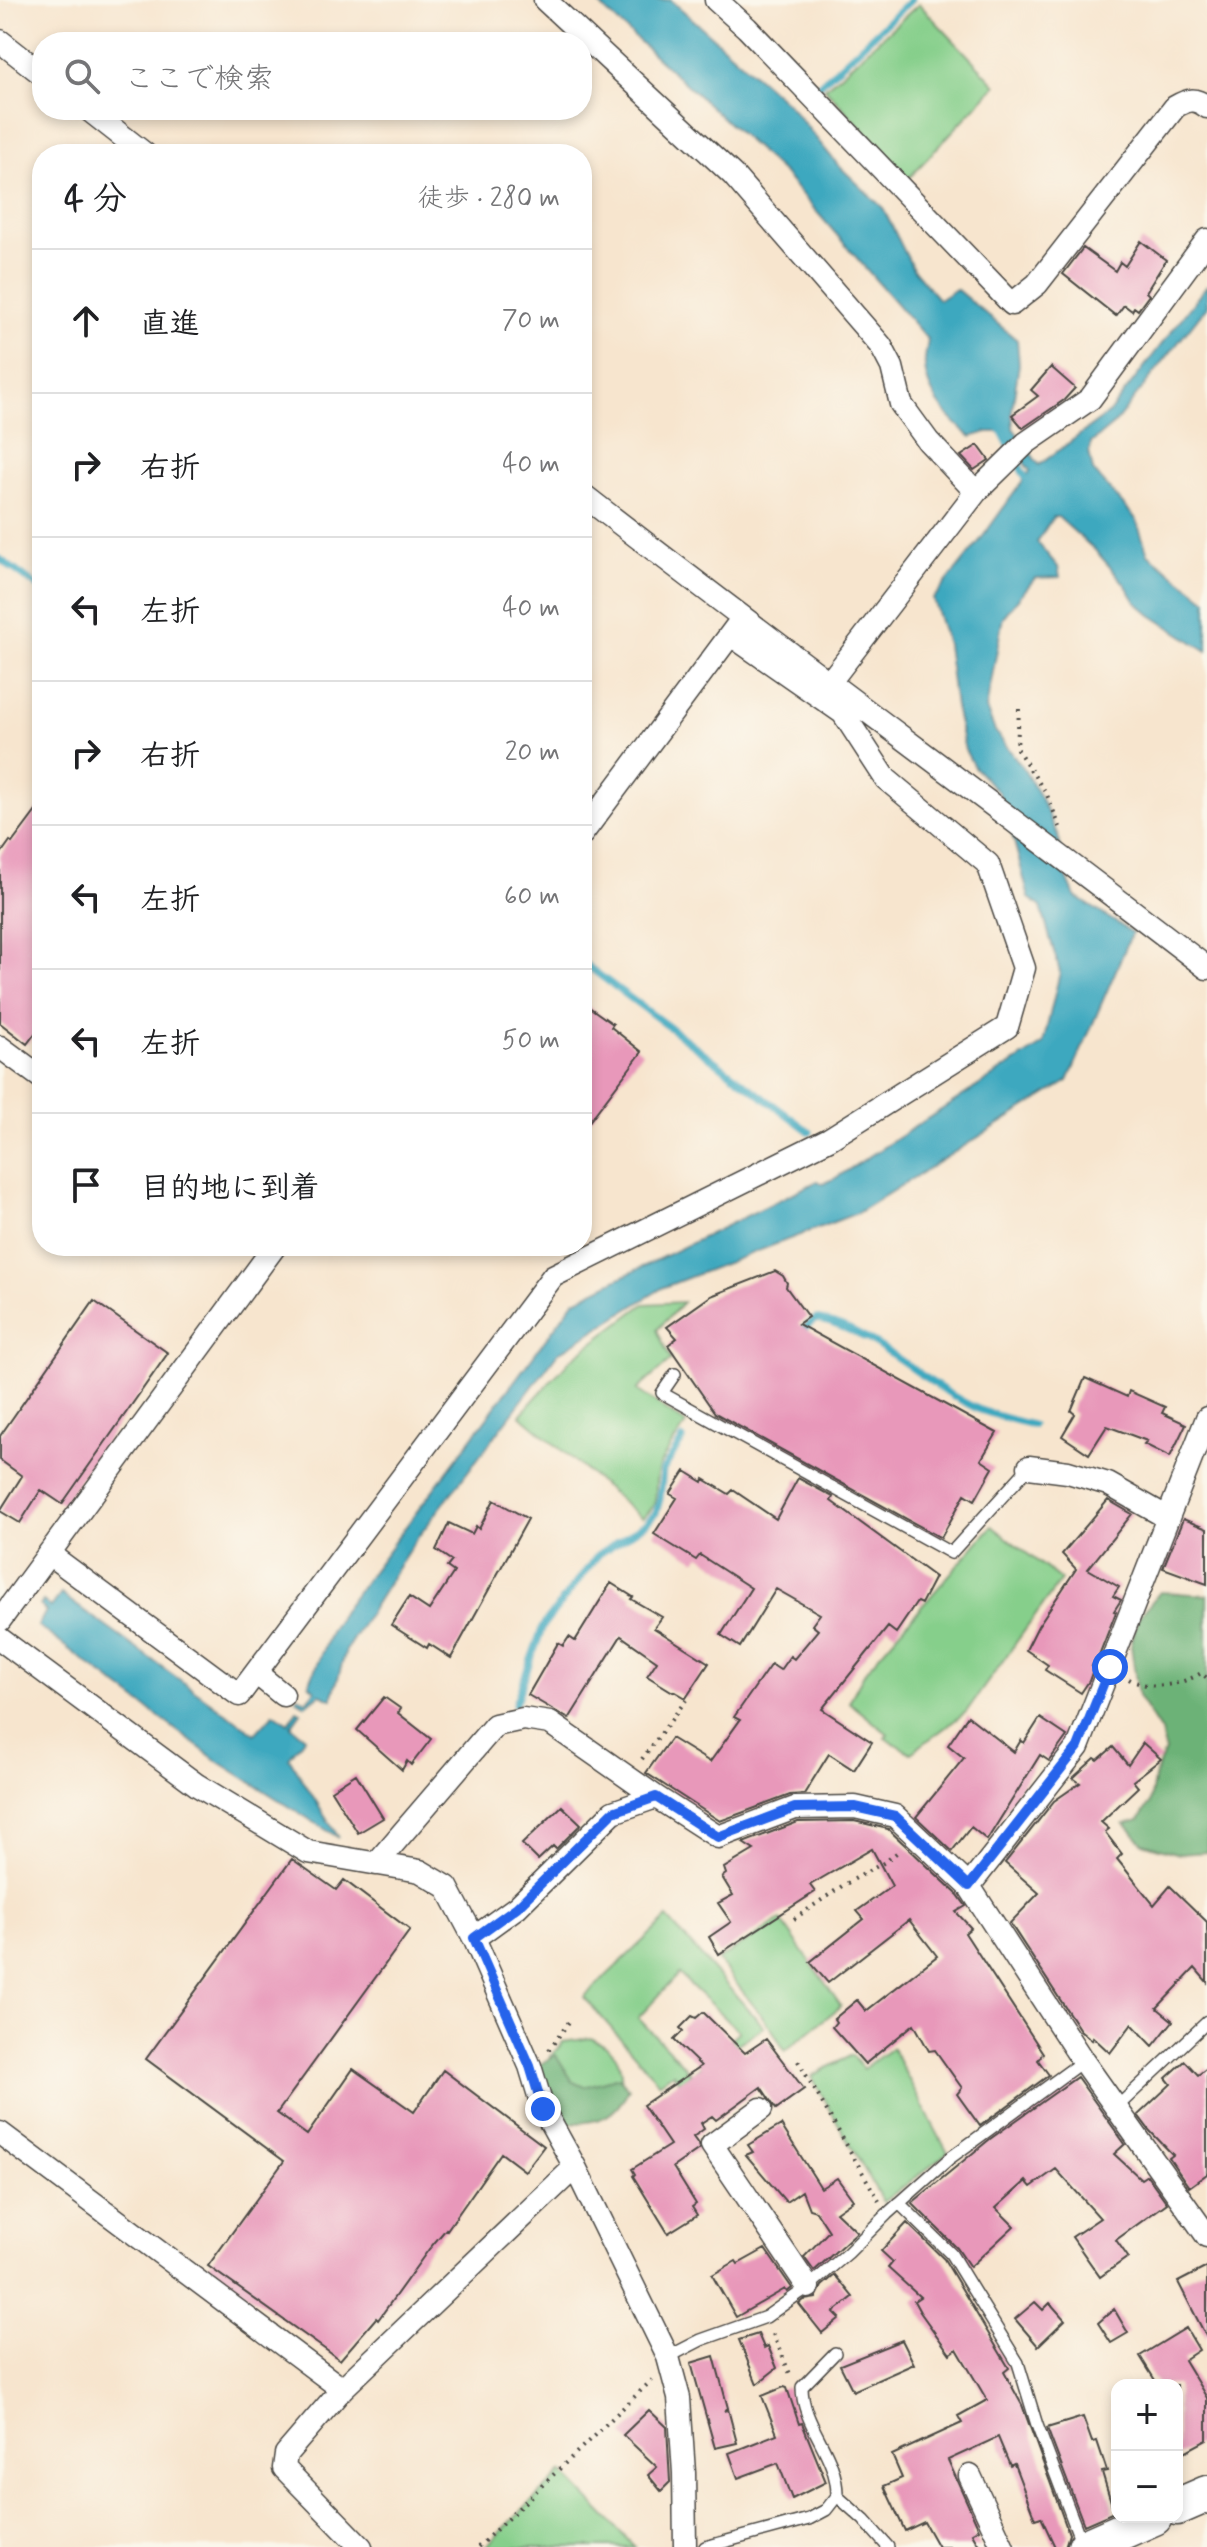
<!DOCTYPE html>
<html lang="ja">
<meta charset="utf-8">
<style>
body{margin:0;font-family:Mynerve,"Klee One",sans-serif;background:#f6f6f6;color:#202124}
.controls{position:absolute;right:24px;bottom:24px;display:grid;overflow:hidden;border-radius:16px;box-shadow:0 4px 12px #0003}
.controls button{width:72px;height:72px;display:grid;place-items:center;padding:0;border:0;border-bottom:2px solid #e0e0e0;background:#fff;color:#202124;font:40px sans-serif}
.stop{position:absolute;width:24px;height:24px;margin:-18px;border:6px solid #2563eb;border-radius:50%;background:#fff}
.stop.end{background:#2563eb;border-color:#fff;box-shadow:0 2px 8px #0008}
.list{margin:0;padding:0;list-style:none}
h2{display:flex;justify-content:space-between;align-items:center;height:104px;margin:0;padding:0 32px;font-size:34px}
h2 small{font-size:26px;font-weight:400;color:#757577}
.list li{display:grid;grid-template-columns:52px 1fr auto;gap:24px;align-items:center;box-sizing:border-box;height:144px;padding:0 32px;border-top:2px solid #e0e0e0}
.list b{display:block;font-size:30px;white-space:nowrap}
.list em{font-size:26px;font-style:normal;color:#757577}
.icon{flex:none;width:44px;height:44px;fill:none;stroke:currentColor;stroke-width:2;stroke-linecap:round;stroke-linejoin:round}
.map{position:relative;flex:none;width:1207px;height:2547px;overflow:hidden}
.search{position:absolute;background:#fff;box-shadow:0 4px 12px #0003;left:32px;top:32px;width:560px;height:88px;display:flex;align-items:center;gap:20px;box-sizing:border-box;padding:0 28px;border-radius:32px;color:#757577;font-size:30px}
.panel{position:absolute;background:#fff;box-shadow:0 4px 12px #0003;left:32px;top:144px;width:560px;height:1112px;border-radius:32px}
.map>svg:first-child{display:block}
.green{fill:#86cf8b;stroke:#587d5b;stroke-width:2}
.forest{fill:#6cb277;stroke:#4c6e51;stroke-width:2}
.water{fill:#3ea8bf;stroke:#346a75;stroke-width:2}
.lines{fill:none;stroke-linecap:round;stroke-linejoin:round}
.stream{stroke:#3ea8bf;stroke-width:7}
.building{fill:#e898ba}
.service-casing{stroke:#4a4743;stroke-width:14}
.minor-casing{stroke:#4a4743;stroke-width:25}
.primary-casing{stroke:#4a4743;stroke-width:39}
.path{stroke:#4a4743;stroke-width:4;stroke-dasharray:2 6;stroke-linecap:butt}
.service{stroke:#fff;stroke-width:11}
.minor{stroke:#fff;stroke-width:22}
.primary{stroke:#fff;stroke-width:36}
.route{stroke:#2563eb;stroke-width:10}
</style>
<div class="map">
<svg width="1207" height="2547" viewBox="0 0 1207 2547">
<rect width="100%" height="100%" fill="#fbf7ec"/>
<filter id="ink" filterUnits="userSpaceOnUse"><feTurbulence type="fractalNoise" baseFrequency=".0125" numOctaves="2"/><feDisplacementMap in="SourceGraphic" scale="16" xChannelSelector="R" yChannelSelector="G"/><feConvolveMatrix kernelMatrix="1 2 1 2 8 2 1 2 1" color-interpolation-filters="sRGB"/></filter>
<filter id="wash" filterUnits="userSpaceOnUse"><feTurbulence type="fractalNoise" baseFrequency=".006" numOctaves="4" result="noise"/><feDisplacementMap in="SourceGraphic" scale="32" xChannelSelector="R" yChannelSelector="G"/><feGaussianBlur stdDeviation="1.8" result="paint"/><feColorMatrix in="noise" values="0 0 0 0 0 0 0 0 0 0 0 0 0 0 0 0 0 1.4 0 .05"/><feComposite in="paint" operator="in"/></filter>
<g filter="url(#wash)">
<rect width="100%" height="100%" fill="#f7e5ce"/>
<!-- green -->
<path class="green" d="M919,4L996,85L908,179L825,88Z
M683,1302L657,1330L671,1360L637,1390L686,1424C678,1438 662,1455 658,1470C652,1491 663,1503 642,1518L520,1415L570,1360L644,1304Z
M992,1526L1061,1580L966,1712L911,1753L885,1738L888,1734L849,1702L866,1670Z
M667,1918L764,2027L694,2072L739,2031L679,1974L638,2018L691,2073L679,2082L673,2073L659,2083L584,1997Z
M781,1920L841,2006L785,2051L772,2029L718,1960Z
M591,2038C617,2052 620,2055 622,2085L584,2094L567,2083L551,2056L563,2042Z
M892,2048L948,2153L883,2202L811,2076L852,2055L863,2069Z
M562,2472L635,2547H485Z"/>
<!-- forest -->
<path class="forest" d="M1160,1592L1207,1595V1852L1179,1854L1143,1843L1125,1824L1139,1820L1150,1803L1155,1774L1165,1751L1161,1732L1138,1696L1131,1646L1138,1618Z
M556,2055L573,2082L584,2087L619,2077L629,2088C613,2124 593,2122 558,2124L534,2068Z"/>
<!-- water -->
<path class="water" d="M594,0H671L789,105L838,165L883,208L913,269L939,300L956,289L1017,340L1019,364L1012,410L1013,428L1039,465L1109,413L1207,285V306L1114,424L1091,443L1089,452L1093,471L1136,519L1148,554L1207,600V651L1151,615L1136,602L1125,584L1096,551L1058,517H1053L1037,542L1058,567L1060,577L1035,578L1003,617L986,709L995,731L1023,768L1041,799L1058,836L1063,869L1075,896L1132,933L1068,1081L857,1213L664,1287L558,1353L412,1545L346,1650L332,1699L320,1694L306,1705L296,1699L298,1696L307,1701L315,1690L309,1684L331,1630L347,1605L575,1300L818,1181L823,1184L834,1179L1043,1044L1060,972L1041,907L1029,898L1014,841L999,793L974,767L965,750L955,707L947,644L933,599L981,539L1030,471L1009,441L999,432H987L971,437C950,420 927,396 925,367C924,358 927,348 928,340L784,174Z
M61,1594L255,1734L274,1713L288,1723L297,1710L301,1712L291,1726L305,1737L289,1758L339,1838L216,1760L38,1626L46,1611L40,1606L43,1601L51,1607Z"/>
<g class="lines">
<!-- stream -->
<path class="stream" d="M813,91L911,0
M1001,430L1028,483
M0,559L42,590
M582,962L810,1132
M798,1334L816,1319C880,1333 921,1383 978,1409C995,1416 1014,1420 1032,1425
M515,1704L543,1626L599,1554L645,1524L656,1513L660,1499L663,1470L683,1439"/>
</g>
<g id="blocks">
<!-- building -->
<path class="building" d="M1141,241L1166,260L1146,292L1149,295L1138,310L1134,307L1132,311L1124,305L1116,316L1063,274L1083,248L1115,271L1120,262L1125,266Z
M1051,367L1075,388L1064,400L1023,428L1012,415L1038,396L1031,390Z
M978,445L989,460L974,470L961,456Z
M42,803V1024L27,1044L0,1023V855L10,841L12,843Z
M582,1002L613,1024L611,1027L642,1052L582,1131Z
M775,1271L783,1276L787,1283L786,1287L808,1317L798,1324L997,1433L981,1460L993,1468L975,1500L965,1494L941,1538L715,1413L668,1345L677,1338L667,1327L711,1296Z
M94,1301L168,1353L62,1504L41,1490L20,1523L0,1511L22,1476L0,1460V1436Z
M1085,1378L1127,1397L1129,1391L1165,1407L1162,1413L1186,1424L1170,1457L1144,1444L1147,1441L1107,1426L1089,1454L1062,1436L1075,1414L1071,1411Z
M685,1471L703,1482L704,1479L729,1494L733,1490L776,1519L798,1478L833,1497L831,1501L935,1577L921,1604L917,1602L896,1633L888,1627L822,1709L872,1742L854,1770L829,1754L804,1794L790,1795L720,1821L646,1773L671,1738L710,1762L740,1720L734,1717L771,1664L780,1670L790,1656L794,1659L818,1630L812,1625L820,1614L776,1589L740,1647L721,1635L751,1588L700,1555L696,1560L654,1534L677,1498L670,1494Z
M494,1500L528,1519L451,1658L429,1644L427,1648L391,1625L409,1597L429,1610L454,1572L447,1567L452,1561L436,1550L449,1523L472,1534L476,1526L479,1529Z
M1108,1500L1132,1514L1088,1569L1119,1587L1113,1596L1121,1600L1114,1611L1116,1612L1099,1655L1092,1666L1094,1667L1089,1681L1081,1693L1045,1670L1048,1665L1026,1650L1038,1626L1076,1569L1062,1554Z
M1183,1519L1207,1529V1584L1163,1568Z
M611,1583L633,1597L631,1599L662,1617L654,1628L709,1663L686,1698L674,1691L673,1692L647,1676L657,1661L621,1636L569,1719L528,1695L558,1643L563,1646L569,1637L575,1641Z
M384,1697L401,1709L398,1713L431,1739L411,1765L407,1761L402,1770L357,1730Z
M968,1716L1014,1752L1021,1740L1024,1743L1040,1718L1067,1736L1049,1761L1040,1755L987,1840L971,1827L952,1851L916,1817L964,1758L948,1745Z
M1143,1743L1161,1759L1133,1781L1138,1787L1101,1822L1109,1829L1105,1832L1122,1854L1117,1859L1154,1905L1170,1886L1207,1922V1982L1195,1968L1157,2008L1173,2021L1153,2046L1132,2024L1110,2053L1093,2037L1092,2040L1080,2030L1010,1923L1039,1893L1005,1863L1054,1801L1080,1783L1073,1778L1095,1758L1098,1760L1113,1747L1128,1765Z
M356,1774L383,1818L358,1833L331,1790Z
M562,1806L581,1824L556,1849L553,1846L538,1860L522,1844Z
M854,1821L888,1829L958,1895L966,1906L956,1912L971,1928L965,1933L1043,2053L1038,2060L1049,2075L980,2126L957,2094L962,2088L935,2050L929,2051L914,2024L865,2064L832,2027L836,2022L834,2019L857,2000L866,2011L937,1956L909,1920L828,1983L810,1962L864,1919L857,1911L892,1886L872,1849L810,1885L815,1892L719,1954L709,1937L731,1922L718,1903L733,1895L722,1877L726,1874L724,1868L754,1850L743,1843L798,1822Z
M292,1859L336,1890L344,1880L410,1930L277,2113L307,2135L353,2069L414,2112L443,2070L544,2146L525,2171L501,2153L447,2230L446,2229L429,2249L378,2320L376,2318L340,2360L208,2266L284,2161L146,2059Z
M703,2012L745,2053L766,2039L804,2089L776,2109L761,2087L716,2120L712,2116L701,2123L704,2129L693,2137L698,2144L699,2149L673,2167L696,2204L692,2207L697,2215L668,2233L633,2176L635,2174L632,2169L670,2145L643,2105L701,2066L674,2040L683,2031L680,2028L692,2016L696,2018Z
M1185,2061L1198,2075L1207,2068V2174L1189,2187L1169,2158L1173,2155L1150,2131L1138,2115L1171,2084L1166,2078Z
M1077,2077L1125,2144L1114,2154L1141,2179L1147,2175L1167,2203L1116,2240L1128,2257L1100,2277L1072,2237L1100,2218L1056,2169L1031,2187L1026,2181L996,2208L1014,2226L970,2267L957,2248L912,2203L990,2139Z
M781,2125L821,2188L837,2178L853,2200L836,2212L857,2232L814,2271L804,2257L829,2231L816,2211L809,2209L802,2191L786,2202L746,2155L753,2152L748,2145Z
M907,2223L944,2259L1009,2368L1004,2372L1022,2405L1069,2534L1065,2547H1055L1041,2517L1035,2519L1014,2464L1010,2466L998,2437L948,2460L979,2529L972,2533L980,2547H938L924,2522L905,2531L884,2486L902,2478L892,2455L962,2423L958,2416L987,2400L957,2349L950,2354L920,2312L914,2301L920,2297L888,2268L893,2262L881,2251Z
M765,2249L792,2288L787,2292L785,2289L736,2317L712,2275L736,2261L738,2264Z
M1207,2267V2338L1178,2282Z
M835,2275L853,2297L834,2312L840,2318L822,2333L799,2304L804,2300L816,2298L822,2286Z
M1035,2302L1043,2310L1050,2303L1065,2320L1038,2346L1015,2319Z
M1114,2309L1128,2333L1111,2343L1098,2323Z
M1186,2328L1199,2350L1184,2360L1207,2398V2440L1177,2456V2385H1158L1140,2356Z
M758,2334L764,2348L768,2346L777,2368L757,2384L739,2340Z
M902,2340L914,2364L853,2391L840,2365Z
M714,2356L728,2408L724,2411L728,2409L737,2443L715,2448L691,2363Z
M784,2387L787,2388L799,2424L802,2423L826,2482L792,2499L778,2463L738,2478L729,2453L777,2434L762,2396Z
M649,2410L667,2427L670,2482L661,2491L648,2475L657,2467L623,2435Z
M1083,2417L1092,2442L1097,2441L1107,2471L1102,2472L1114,2512L1084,2525L1047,2428Z"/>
</g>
</g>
<g filter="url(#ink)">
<use href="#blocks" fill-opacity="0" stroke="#4a4743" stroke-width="2"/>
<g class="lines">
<!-- service casing -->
<g class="service-casing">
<path id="service" d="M675,1374L662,1393L951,1553L1029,1467
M1116,2108L1207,2022
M899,2203L951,2254L1018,2363L1037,2425L1079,2536
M835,2353L802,2387C802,2426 838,2455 837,2496
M668,2357L701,2340L766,2317L808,2287L848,2253L887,2214L950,2158L1083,2061
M705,2547L809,2519L826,2510L837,2496L864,2520L888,2547"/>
</g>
<!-- minor casing -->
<g class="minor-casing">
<path id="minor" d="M545,0L733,175L881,346L892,367L901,404L928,441L976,492
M716,0L747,28L1012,304L1037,284L1175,107C1188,99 1195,98 1207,107
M0,41L42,74
M89,110L145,154
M582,494C788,655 1000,808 1207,968
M829,683L976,492L1026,443L1090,399L1207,240
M582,834L739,623
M0,1047L42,1078
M1029,1467L1068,1472L1108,1484L1168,1518
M49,1554L239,1695L553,1276L829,1139L1007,1027L1024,968L988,864L886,779L843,713L731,635
M0,1620L275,1246
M0,1639L197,1785L308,1852L420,1871L447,1887L474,1938L530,2066L543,2109L575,2167L668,2357L679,2398L684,2473L685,2547
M256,1673L283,1695
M376,1864L495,1725L523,1719L550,1723L656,1797
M969,1886L1078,1747L1207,1418
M474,1938L517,1907L613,1812L656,1797L718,1837L795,1808L855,1807L895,1816L969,1886L1083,2061L1207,2236
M761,2109L712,2145L808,2287
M0,2133L342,2389
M970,2476L1003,2547
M361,2547L284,2468L286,2454L342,2389L575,2167"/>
</g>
<!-- primary casing -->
<g class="primary-casing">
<path id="primary" d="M1177,2507L1207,2494
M1086,2547L1154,2517"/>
</g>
<!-- path -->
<path class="path" d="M1019,709L1017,749L1047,795L1060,827
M1129,1679C1149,1691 1182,1685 1201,1673L1207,1678
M642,1759L686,1700
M794,1919L842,1886L885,1862L899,1851
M549,2050L571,2019
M798,2061L879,2201
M773,2334L790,2374
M478,2547L652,2380"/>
<!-- service -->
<use href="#service" class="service"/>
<!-- minor -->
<use href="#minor" class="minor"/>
<!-- primary -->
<use href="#primary" class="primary"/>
</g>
</g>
<g class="lines" filter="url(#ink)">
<!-- route -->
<path class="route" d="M543,2109L530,2066L474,1938L517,1907L613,1812L656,1797L718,1837L795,1808L855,1807L895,1816L969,1886L1078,1747L1110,1667"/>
</g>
</svg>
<div class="controls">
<button>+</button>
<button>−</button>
</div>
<div class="stop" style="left:1110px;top:1667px"></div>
<div class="stop end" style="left:543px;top:2109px"></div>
<div class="search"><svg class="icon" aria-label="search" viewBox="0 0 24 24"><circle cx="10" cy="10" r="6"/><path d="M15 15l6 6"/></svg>ここで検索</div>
<section class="panel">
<h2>4 分<small>徒歩 · 280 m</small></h2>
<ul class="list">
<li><svg class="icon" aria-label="ahead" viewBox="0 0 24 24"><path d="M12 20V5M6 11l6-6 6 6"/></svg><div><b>直進</b></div><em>70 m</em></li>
<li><svg class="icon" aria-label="right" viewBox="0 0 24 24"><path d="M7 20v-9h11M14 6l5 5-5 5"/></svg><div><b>右折</b></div><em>40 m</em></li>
<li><svg class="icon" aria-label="left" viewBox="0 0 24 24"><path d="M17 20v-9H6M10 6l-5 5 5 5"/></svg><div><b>左折</b></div><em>40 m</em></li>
<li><svg class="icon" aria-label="right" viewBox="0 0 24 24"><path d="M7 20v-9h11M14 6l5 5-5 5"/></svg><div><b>右折</b></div><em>20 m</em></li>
<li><svg class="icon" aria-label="left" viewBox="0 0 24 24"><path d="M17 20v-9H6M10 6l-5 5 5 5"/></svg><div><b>左折</b></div><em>60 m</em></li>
<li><svg class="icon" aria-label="left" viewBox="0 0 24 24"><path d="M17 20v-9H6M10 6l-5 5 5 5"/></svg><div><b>左折</b></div><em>50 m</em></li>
<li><svg class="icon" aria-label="arrive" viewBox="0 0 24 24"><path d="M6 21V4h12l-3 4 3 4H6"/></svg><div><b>目的地に到着</b></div></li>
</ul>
</section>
</div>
